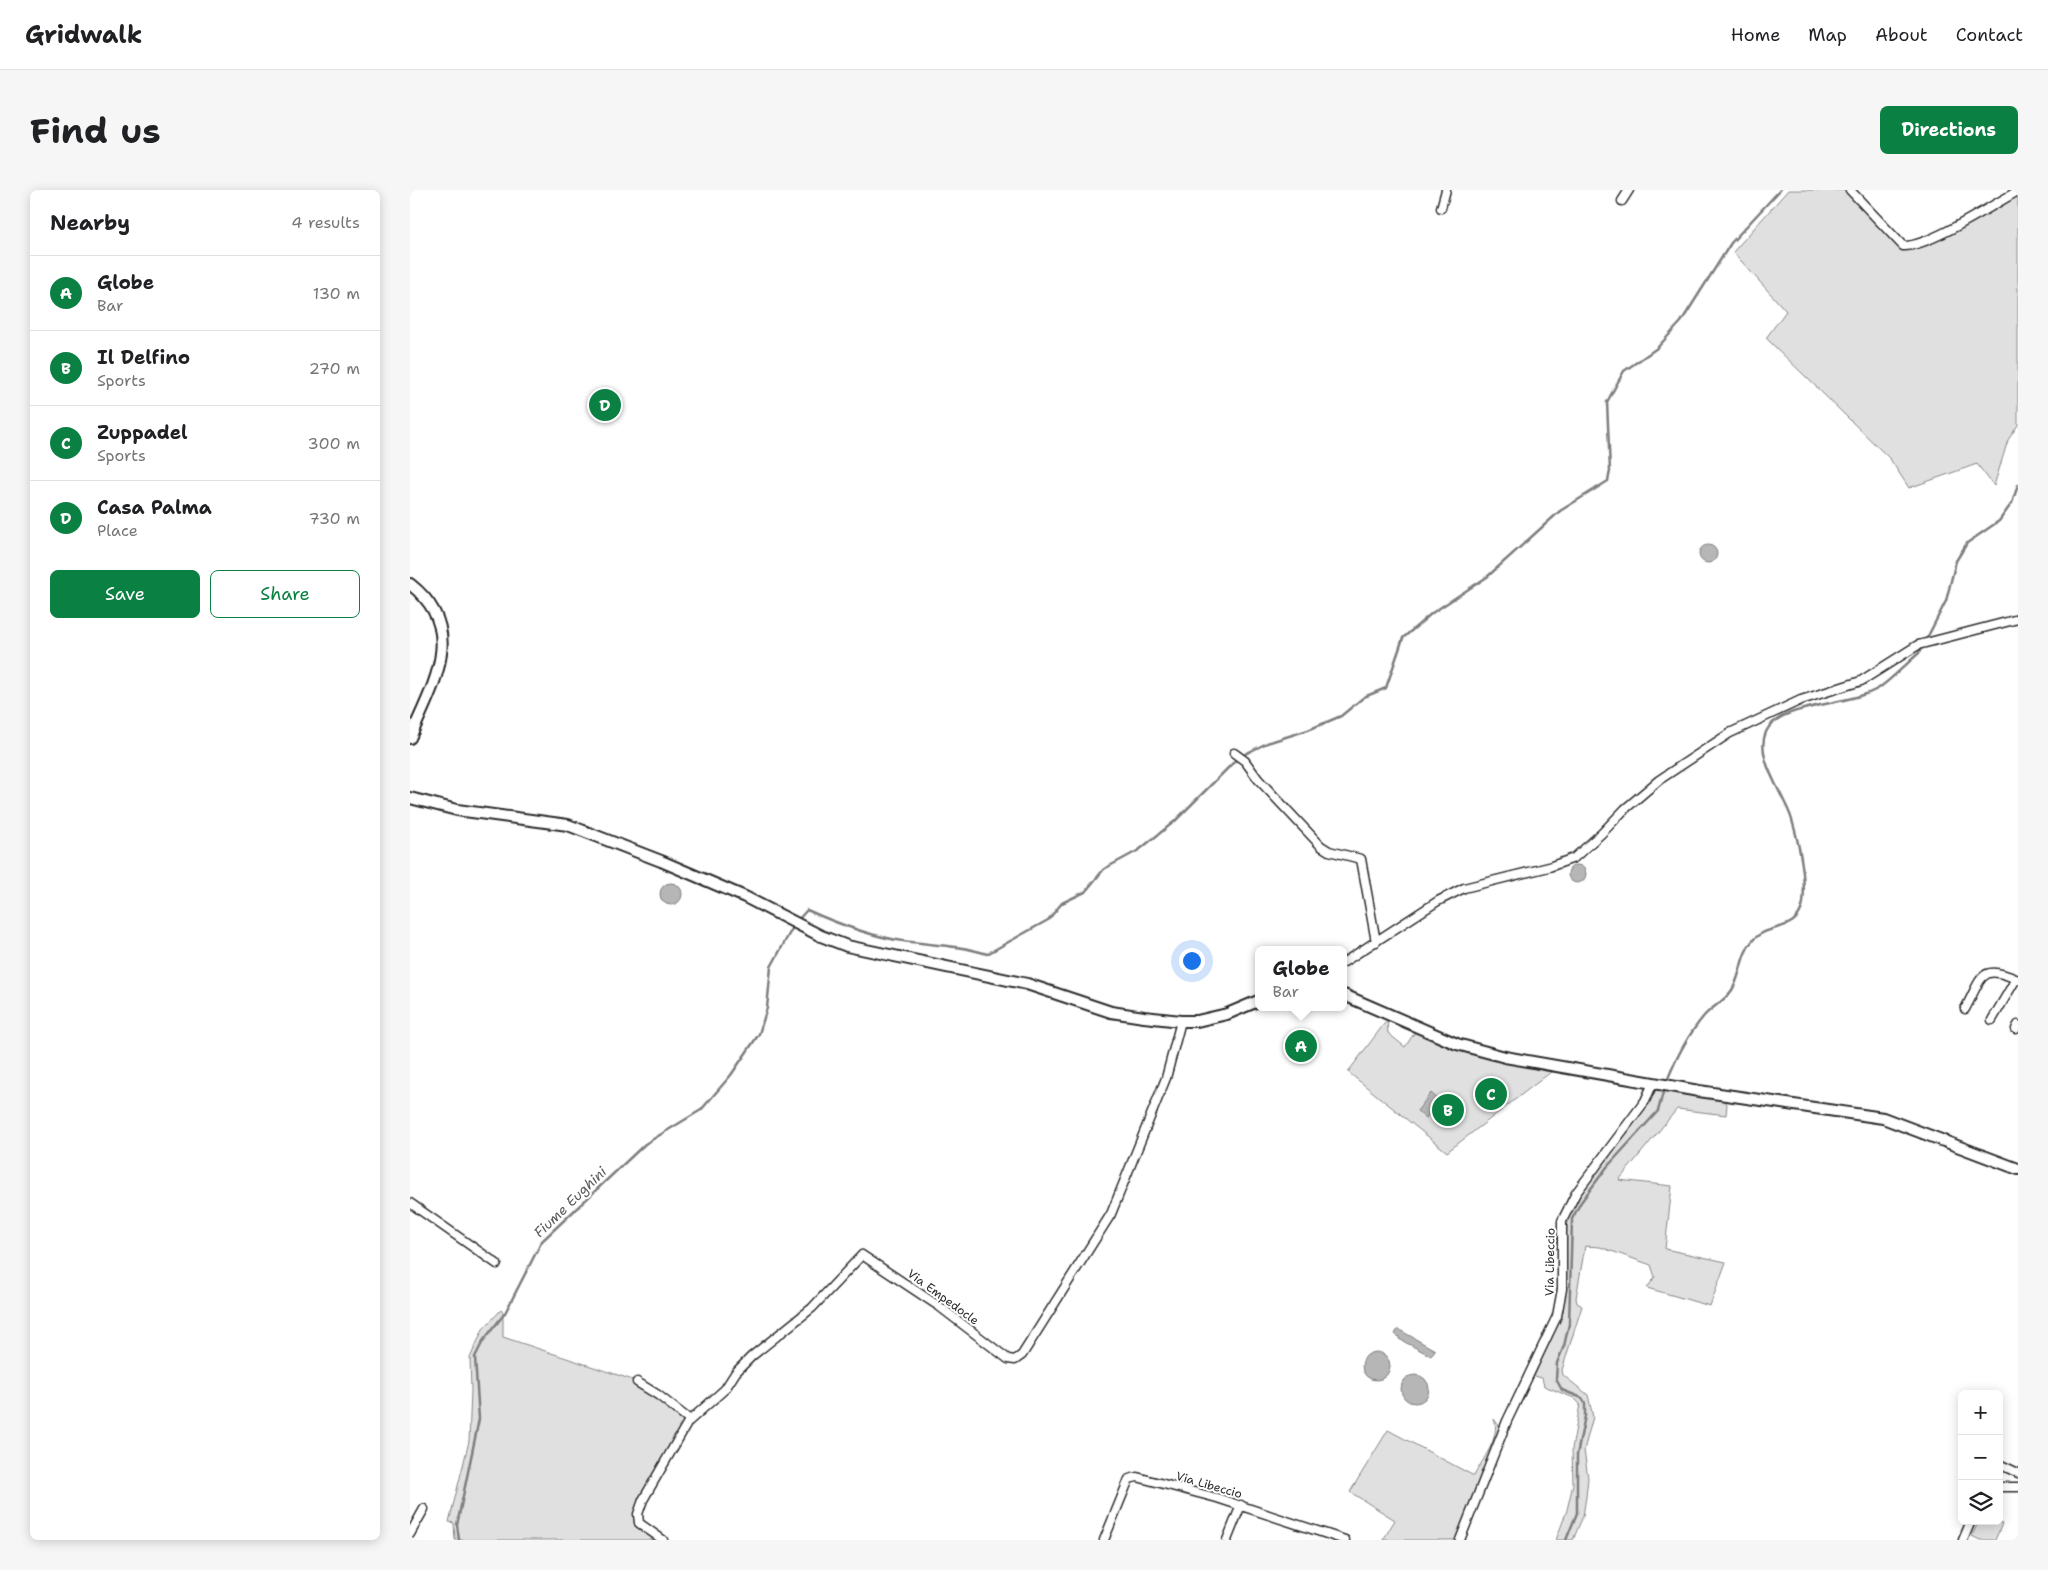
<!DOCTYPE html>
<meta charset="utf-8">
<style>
body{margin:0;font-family:"Shantell Sans",sans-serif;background:#f6f6f6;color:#202124}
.controls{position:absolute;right:15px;bottom:15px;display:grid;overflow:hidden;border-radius:8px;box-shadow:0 2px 12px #0003}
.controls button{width:45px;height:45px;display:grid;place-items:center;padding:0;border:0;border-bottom:1px solid #e0e0e0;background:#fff;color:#202124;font:25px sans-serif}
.you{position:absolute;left:781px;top:770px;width:18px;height:18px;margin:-12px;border:4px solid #fff;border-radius:50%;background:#1a73e8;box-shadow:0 0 0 8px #1a73e833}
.badge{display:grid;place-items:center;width:32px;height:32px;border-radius:50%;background:#0b8043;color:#fff;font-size:16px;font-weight:700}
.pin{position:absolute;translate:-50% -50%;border:2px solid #fff;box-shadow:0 1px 5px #0006}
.popup{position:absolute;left:845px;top:756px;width:92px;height:65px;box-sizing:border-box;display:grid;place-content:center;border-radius:8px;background:#fff;filter:drop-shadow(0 1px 4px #0005);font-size:16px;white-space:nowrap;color:#757577}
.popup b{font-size:19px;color:#202124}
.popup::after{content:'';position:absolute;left:50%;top:100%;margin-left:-10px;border:10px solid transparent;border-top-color:#fff}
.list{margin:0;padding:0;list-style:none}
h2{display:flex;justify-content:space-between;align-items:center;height:65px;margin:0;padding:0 20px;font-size:21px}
h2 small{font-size:16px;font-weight:400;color:#757577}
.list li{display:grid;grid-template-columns:32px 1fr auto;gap:15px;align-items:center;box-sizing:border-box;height:75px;padding:0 20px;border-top:1px solid #e0e0e0}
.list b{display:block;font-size:19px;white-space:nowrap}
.list p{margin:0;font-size:16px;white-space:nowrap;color:#757577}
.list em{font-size:16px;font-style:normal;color:#757577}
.actions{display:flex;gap:10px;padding:15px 20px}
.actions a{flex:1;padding:11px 0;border:1px solid #0b8043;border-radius:8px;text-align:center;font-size:18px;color:#0b8043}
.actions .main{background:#0b8043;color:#fff}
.icon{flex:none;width:28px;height:28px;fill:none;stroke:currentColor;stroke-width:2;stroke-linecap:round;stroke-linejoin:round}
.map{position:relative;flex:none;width:1608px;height:1350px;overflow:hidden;border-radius:8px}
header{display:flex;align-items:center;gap:30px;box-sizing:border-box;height:70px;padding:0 25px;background:#fff;border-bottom:1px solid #e0e0e0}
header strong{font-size:24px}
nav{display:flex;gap:28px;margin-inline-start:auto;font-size:18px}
.intro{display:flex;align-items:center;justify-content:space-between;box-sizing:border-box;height:120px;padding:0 30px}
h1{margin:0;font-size:35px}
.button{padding:12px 22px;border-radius:8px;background:#0b8043;color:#fff;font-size:18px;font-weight:700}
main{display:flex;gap:30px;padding:0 30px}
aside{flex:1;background:#fff;border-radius:8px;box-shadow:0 2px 12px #0003}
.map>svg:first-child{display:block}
.green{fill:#e0e0e0;stroke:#868686}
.water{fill:#b6b6b6;stroke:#7e7e7e}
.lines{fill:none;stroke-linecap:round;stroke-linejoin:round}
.stream{stroke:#7e7e7e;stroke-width:2.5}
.minor-casing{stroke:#2b2b2b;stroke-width:11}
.tertiary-casing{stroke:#2b2b2b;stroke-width:14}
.minor{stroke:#fff;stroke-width:8}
.tertiary{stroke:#fff;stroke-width:10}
.labels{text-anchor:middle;stroke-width:4;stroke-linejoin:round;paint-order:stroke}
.street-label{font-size:12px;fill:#2b2b2b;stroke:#fff}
.water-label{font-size:14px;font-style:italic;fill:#5c5c5c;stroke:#fff}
</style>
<header>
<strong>Gridwalk</strong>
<nav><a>Home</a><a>Map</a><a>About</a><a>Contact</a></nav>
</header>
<div class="intro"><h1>Find us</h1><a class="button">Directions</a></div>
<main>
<aside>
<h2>Nearby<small>4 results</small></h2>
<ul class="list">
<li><span class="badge">A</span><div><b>Globe</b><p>Bar</p></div><em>130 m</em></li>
<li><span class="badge">B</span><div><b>Il Delfino</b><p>Sports</p></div><em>270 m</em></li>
<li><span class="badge">C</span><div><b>Zuppadel</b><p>Sports</p></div><em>300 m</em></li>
<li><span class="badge">D</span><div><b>Casa Palma</b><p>Place</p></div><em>730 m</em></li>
</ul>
<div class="actions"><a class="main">Save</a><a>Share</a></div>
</aside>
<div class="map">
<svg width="1608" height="1350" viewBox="0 0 1608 1350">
<rect width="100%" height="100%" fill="#fff"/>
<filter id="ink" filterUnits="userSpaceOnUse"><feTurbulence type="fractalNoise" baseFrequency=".02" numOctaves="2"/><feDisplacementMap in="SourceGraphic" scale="10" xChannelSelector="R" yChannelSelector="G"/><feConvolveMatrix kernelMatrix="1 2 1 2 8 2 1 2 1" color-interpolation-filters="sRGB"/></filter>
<g filter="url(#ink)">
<!-- green -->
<path class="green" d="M1378,0H1437L1493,61L1518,52L1608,2V235L1598,250L1584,296L1567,274L1499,298L1480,269L1356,148L1376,121L1323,62Z
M977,830L978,843L995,857L1005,842C1050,860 1094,873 1141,882L1037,962L938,882Z
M1247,898L1313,909L1317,914L1316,925L1267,919L1209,990L1262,996L1255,1059L1316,1072L1300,1116L1237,1098L1245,1087L1241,1075L1190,1057L1175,1056L1166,1108L1167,1113L1172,1116L1152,1180L1153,1185L1178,1205L1183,1227L1174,1260L1178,1288L1176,1307L1173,1326L1163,1350H1146L1157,1320L1163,1294L1162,1259L1170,1214L1164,1208L1134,1196L1132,1188L1124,1186L1150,1127L1154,1044L1158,1023L1169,1003L1241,908Z
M91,1120L93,1122V1147L223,1190L224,1193L236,1200L272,1228L274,1233L225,1325L250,1350H45L44,1333L39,1332L59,1251L61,1200L60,1168L73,1139Z
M1084,1229L1089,1236L1086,1250L1047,1350H973L985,1330L940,1302L978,1240L1064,1286C1072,1270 1091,1247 1084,1229Z
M1569,1331H1585L1592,1334L1585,1350H1570L1562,1346Z"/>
<!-- water -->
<path class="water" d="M1289 364a9 9 0 1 1 18 0a9 9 0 1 1-18 0Z
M1158 684a9 9 0 1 1 18 0a9 9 0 1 1-18 0Z
M250 704a11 11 0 1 1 22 0a11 11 0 1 1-22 0Z
M1021,903L1029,910L1016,928L1007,921Z
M988,1139L1025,1160L1021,1166L989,1149V1147L985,1144Z
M952 1176a14 14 0 1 1 28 0a14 14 0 1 1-28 0Z
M991 1199a14 14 0 1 1 28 0a14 14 0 1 1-28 0Z"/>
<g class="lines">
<!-- stream -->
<path class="stream" d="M1515,452L1536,411L1546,371L1557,353L1589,331L1602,313L1608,295
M387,731L397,720C428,734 459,746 493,751C521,755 549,755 577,764L638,730L652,713L675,702L694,679L729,660L765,631L829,567L857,553L898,540L931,526L954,507L976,498L993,448L1022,423L1077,387L1150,321L1198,291L1200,281L1197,212L1214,181L1247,158L1271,132L1321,53L1370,0
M1257,891C1266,868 1278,845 1294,826C1302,817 1316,810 1322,800C1332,784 1330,764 1344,749C1359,733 1388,743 1393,713C1396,688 1389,654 1382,630C1375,605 1344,569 1356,542C1368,513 1440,516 1469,498C1483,488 1496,474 1509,463L1512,457
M49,1350L47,1335L69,1229L65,1167L73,1151L95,1123L132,1051L235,954L291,920L321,885L349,844L357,818L361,777L384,735
M1156,1350L1167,1323V1265L1175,1226V1213L1172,1208L1152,1200L1146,1189L1147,1173L1154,1156L1159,1134L1162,1029L1171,1012L1197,977L1248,921L1254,899"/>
<!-- minor casing -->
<g class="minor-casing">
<path id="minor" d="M1440,0L1493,56C1517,58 1584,14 1608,1
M1212,11L1219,0
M1031,18L1036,0
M824,563L835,571L848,589L911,656L919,661L951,669L966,752
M934,772L1028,711L1054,698L1139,677L1164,668L1192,643L1215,619L1249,590L1320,543L1391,510L1451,491L1508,455L1608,429
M1555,819C1572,788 1570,772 1608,790
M1582,830L1606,789
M1606,839L1608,835
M0,1013L87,1074
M227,1192L248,1205L280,1230
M1589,1274L1608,1283
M1589,1297H1608
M0,1344L14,1319
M253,1350L229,1333L228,1324L233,1310L278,1232L315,1199L326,1182L342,1166L402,1118L452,1065L530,1117L598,1169L605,1170L612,1165L701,1024L756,888L771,831
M694,1350L719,1289L727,1287L807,1308L935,1350
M817,1350L831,1315
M1050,1350L1097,1231L1147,1126L1152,1099V1031L1166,1003L1235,911L1243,893
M1553,1350L1561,1331"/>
</g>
<!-- tertiary casing -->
<g class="tertiary-casing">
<path id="tertiary" d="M0,394C58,439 23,495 0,548
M0,608L47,620L158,635L251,671L335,707L411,746L437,756L617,794L701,822L734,827L771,831H787L817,824L848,811
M934,805L1047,854L1095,867L1289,901L1473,928L1608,979"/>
</g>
<!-- minor -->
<use href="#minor" class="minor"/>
<!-- tertiary -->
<use href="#tertiary" class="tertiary"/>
</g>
</g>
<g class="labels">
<!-- street labels -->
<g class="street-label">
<text transform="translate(1140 1072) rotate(-89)" y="4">Via Libeccio</text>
<text transform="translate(533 1107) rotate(36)" y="4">Via Empedocle</text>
<text transform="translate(799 1295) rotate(16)" y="4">Via Libeccio</text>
</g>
<!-- water labels -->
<g class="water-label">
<text transform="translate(160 1012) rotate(-44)" y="5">Fiume Eughini</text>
</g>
</g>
</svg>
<div class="controls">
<button>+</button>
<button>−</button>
<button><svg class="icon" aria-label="layers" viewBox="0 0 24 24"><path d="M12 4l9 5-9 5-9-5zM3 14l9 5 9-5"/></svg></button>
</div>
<div class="you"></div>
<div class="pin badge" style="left:891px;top:856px">A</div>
<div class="popup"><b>Globe</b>Bar</div>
<div class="pin badge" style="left:1038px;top:920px">B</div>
<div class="pin badge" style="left:1081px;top:904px">C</div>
<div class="pin badge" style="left:195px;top:215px">D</div>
</div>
</main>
